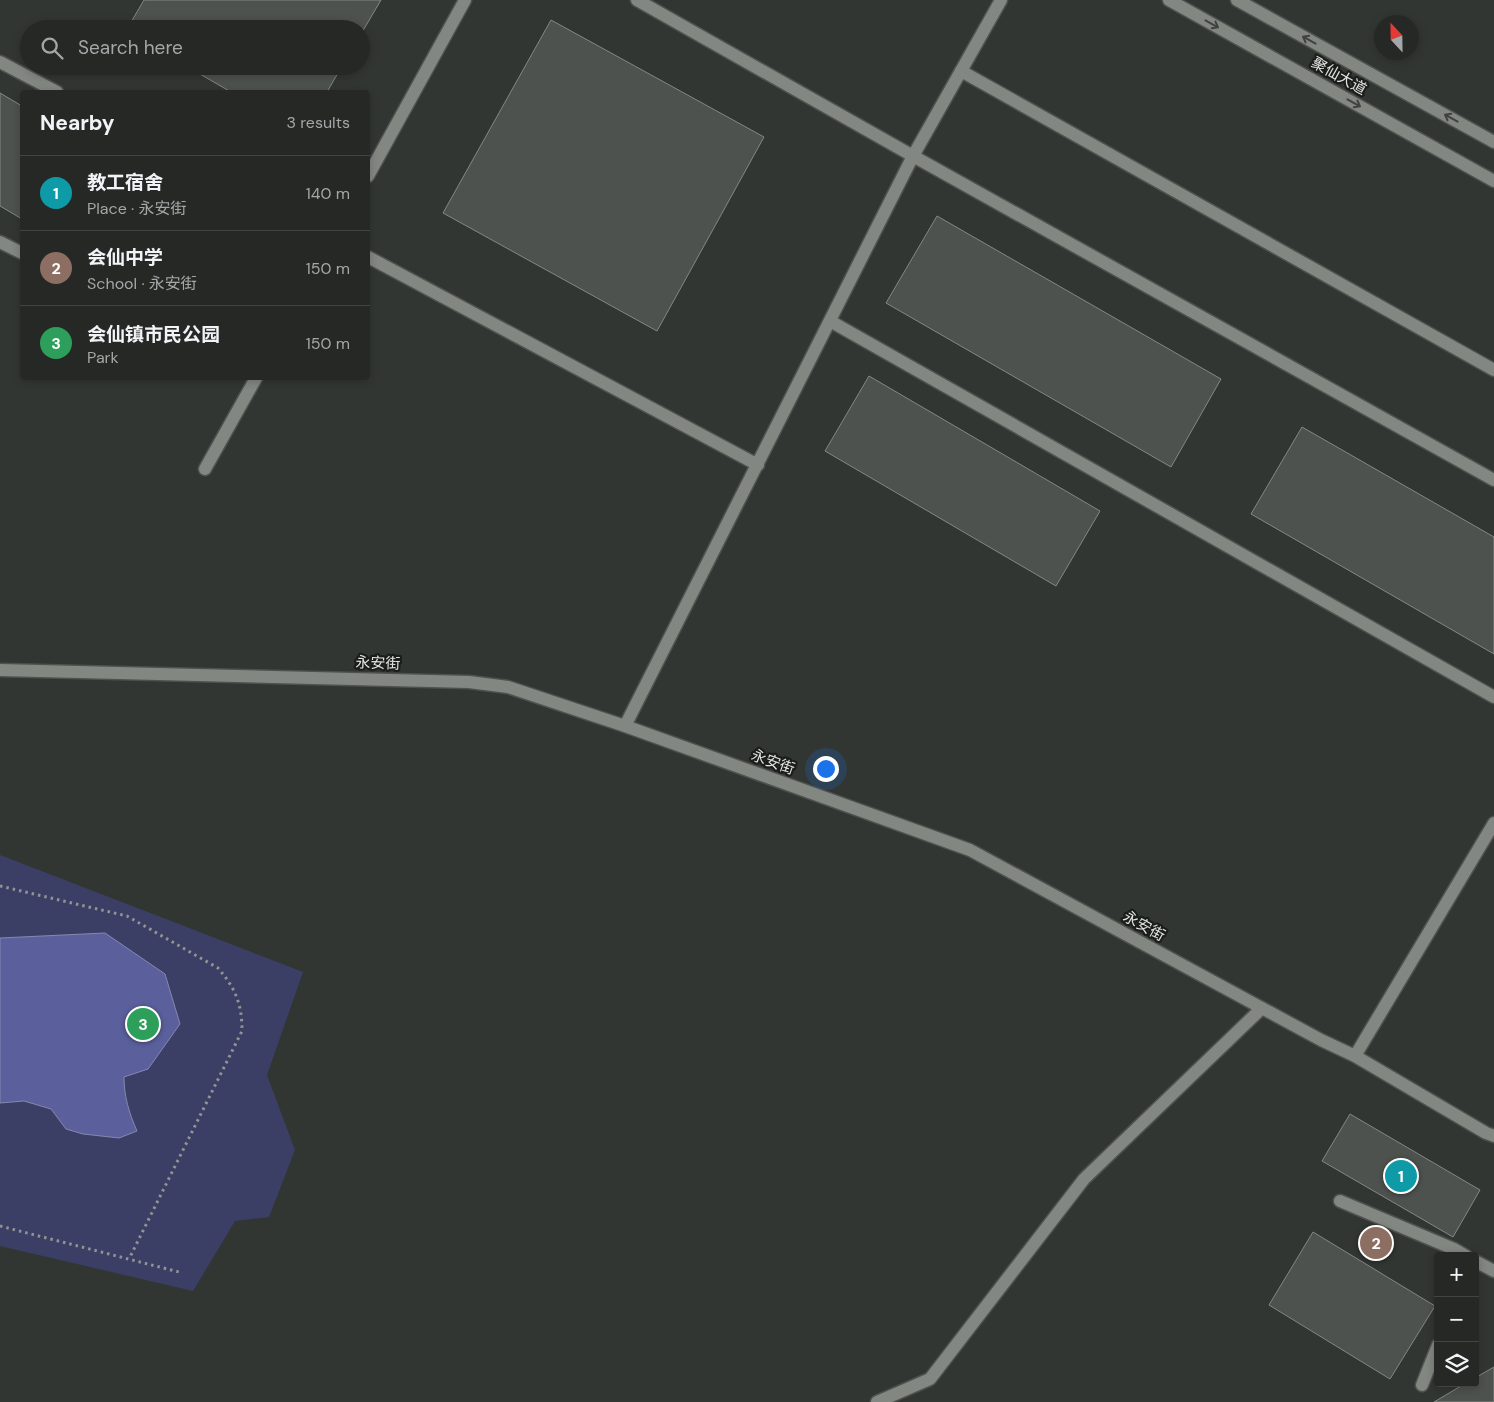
<!DOCTYPE html>
<meta charset="utf-8">
<style>
body{margin:0;font-family:"DM Sans","Noto Sans SC",sans-serif;background:#323432;color:#f1f3f6}
.controls{position:absolute;right:15px;bottom:15px;display:grid;overflow:hidden;border-radius:5px;box-shadow:0 2px 8px #0003}
.controls button{width:45px;height:45px;display:grid;place-items:center;padding:0;border:0;border-bottom:1px solid #424443;background:#262826;color:#f1f3f6;font:25px sans-serif}
.compass{position:absolute;left:1374px;top:15px;width:45px;height:45px;border-radius:50%;background:#262826;box-shadow:0 2px 8px #0003;rotate:338deg}
.you{position:absolute;left:825px;top:768px;width:18px;height:18px;margin:-12px;border:4px solid #fff;border-radius:50%;background:#1a73e8;box-shadow:0 0 0 8px #1a73e833}
.badge{display:grid;place-items:center;width:32px;height:32px;border-radius:50%;background:#a8b0fc;color:#fff;font-size:16px;font-weight:700}
.pin{position:absolute;translate:-50% -50%;border:2px solid #fff;box-shadow:0 1px 5px #0006}
.list{margin:0;padding:0;list-style:none}
h2{display:flex;justify-content:space-between;align-items:center;height:65px;margin:0;padding:0 20px;font-size:21px}
h2 small{font-size:16px;font-weight:400;color:#a4a6a7}
.list li{display:grid;grid-template-columns:32px 1fr auto;gap:15px;align-items:center;box-sizing:border-box;height:75px;padding:0 20px;border-top:1px solid #424443}
.list b{display:block;font-size:19px;white-space:nowrap}
.list p{margin:0;font-size:16px;white-space:nowrap;color:#a4a6a7}
.list em{font-size:16px;font-style:normal;color:#a4a6a7}
.icon{flex:none;width:28px;height:28px;fill:none;stroke:currentColor;stroke-width:2;stroke-linecap:round;stroke-linejoin:round}
.map{position:relative;flex:none;width:1494px;height:1402px;overflow:hidden}
.search{position:absolute;background:#262826;box-shadow:0 2px 8px #0003;left:20px;top:20px;width:350px;height:55px;display:flex;align-items:center;gap:12px;box-sizing:border-box;padding:0 18px;border-radius:28px;color:#a4a6a7;font-size:19px}
.panel{position:absolute;background:#262826;box-shadow:0 2px 8px #0003;left:20px;top:90px;width:350px;height:290px;border-radius:5px}
.map>svg:first-child{display:block}
.green{fill:#3b3f65}
.water{fill:#5b609c;stroke:#8488b1}
.building{fill:#4e524e;stroke:#848884}
.lines{fill:none;stroke-linecap:round;stroke-linejoin:round}
.lane-casing{stroke:#4e514e;stroke-width:15}
.street-casing{stroke:#4e514e;stroke-width:15}
.secondary-casing{stroke:#4e514e;stroke-width:15}
.path{stroke:#919491;stroke-width:3;stroke-dasharray:2.5 4;stroke-linecap:butt}
.lane{stroke:#828782;stroke-width:12}
.street{stroke:#828782;stroke-width:12}
.secondary{stroke:#828782;stroke-width:12}
.oneway{stroke:#3f423f}
.labels{text-anchor:middle;stroke-width:4.5;stroke-linejoin:round;paint-order:stroke}
.street-label{font-size:15px;fill:#e2e4e2;stroke:#1b1d1b}
</style>
<div class="map">
<svg width="1494" height="1402" viewBox="0 0 1494 1402">
<rect width="100%" height="100%" fill="#323632"/>
<!-- green -->
<path class="green" d="M0,855L303,972L267,1075L295,1150L269,1217L235,1221L193,1291L0,1246Z"/>
<!-- water -->
<path class="water" d="M105,933L165,974L180,1024L148,1069L124,1077C124,1096 129,1113 137,1131L119,1138L83,1134L66,1129L51,1109L24,1101L0,1103V938Z"/>
<!-- building -->
<path class="building" d="M144,0H381L361,34V29H127Z
M551,20L764,137L657,331L443,213Z
M186,66H342L327,92H231Z
M0,93L22,106V219L0,206Z
M937,216L1221,379L1171,467L886,303Z
M869,376L1100,511L1056,586L825,451Z
M1302,427L1494,537V654L1251,514Z
M1350,1114L1480,1190L1453,1237L1322,1161Z
M1313,1232L1435,1306L1390,1379L1269,1305Z
M1494,1367V1402H1434L1466,1383H1475V1378Z"/>
<g class="lines">
<!-- lane casing -->
<g class="lane-casing">
<path id="lane" d="M961,71L1494,370
M830,321L1494,697
M1340,1201L1454,1249L1466,1256
M1475,1261L1494,1271
M1422,1385L1438,1345"/>
</g>
<!-- street casing -->
<g class="street-casing">
<path id="street" d="M637,0L913,156L1494,480
M0,62L57,92
M368,176L465,0
M0,242L22,253
M368,257L758,465
M205,469L256,378
M0,670L469,682L508,687L625,726L970,850L1321,1040L1355,1056L1486,1133L1494,1136
M625,726L913,156L1001,0
M1355,1056L1494,823
M877,1402L930,1379L1084,1179L1262,1008"/>
</g>
<!-- secondary casing -->
<g class="secondary-casing">
<path id="secondary" d="M1169,0L1494,181
M1237,0L1494,142"/>
</g>
<!-- path -->
<path class="path" d="M0,886L127,916L218,968C235,988 242,1003 242,1031L129,1259
M0,1226L179,1272"/>
<!-- lane -->
<use href="#lane" class="lane"/>
<!-- street -->
<use href="#street" class="street"/>
<!-- secondary -->
<use href="#secondary" class="secondary"/>
</g>
<!-- one-way arrows -->
<defs><path id="oneway-shaft" d="M-6 0H5M1.5-3L5.5 0L1.5 3" fill="none" stroke-width="1.6" stroke-linecap="round" stroke-linejoin="round" transform="scale(1.25)"/></defs>
<g class="oneway">
<use href="#oneway-shaft" transform="translate(1212 24) rotate(29)"/>
<use href="#oneway-shaft" transform="translate(1309 40) rotate(-151)"/>
<use href="#oneway-shaft" transform="translate(1354 103) rotate(29)"/>
<use href="#oneway-shaft" transform="translate(1451 118) rotate(-151)"/>
</g>
<g class="labels">
<!-- street labels -->
<g class="street-label">
<text transform="translate(1339 76) rotate(29)" y="5">聚仙大道</text>
<text transform="translate(378 663) rotate(2)" y="5">永安街</text>
<text transform="translate(773 762) rotate(20)" y="5">永安街</text>
<text transform="translate(1144 926) rotate(29)" y="5">永安街</text>
</g>
</g>
</svg>
<div class="controls">
<button>+</button>
<button>−</button>
<button><svg class="icon" aria-label="layers" viewBox="0 0 24 24"><path d="M12 4l9 5-9 5-9-5zM3 14l9 5 9-5"/></svg></button>
</div>
<svg class="compass" viewBox="-18 -18 36 36"><path d="M0-13l5 13h-10z" fill="#e53935"/><path d="M0 13l5-13h-10z" fill="#a4a6a7"/></svg>
<div class="you"></div>
<div class="pin badge" style="left:1401px;top:1176px;background:#0f9aa8">1</div>
<div class="pin badge" style="left:1376px;top:1243px;background:#8d6e63">2</div>
<div class="pin badge" style="left:143px;top:1024px;background:#2e9e5b">3</div>
<div class="search"><svg class="icon" aria-label="search" viewBox="0 0 24 24"><circle cx="10" cy="10" r="6"/><path d="M15 15l6 6"/></svg>Search here</div>
<section class="panel">
<h2>Nearby<small>3 results</small></h2>
<ul class="list">
<li><span class="badge" style="background:#0f9aa8">1</span><div><b>教工宿舍</b><p>Place · 永安街</p></div><em>140 m</em></li>
<li><span class="badge" style="background:#8d6e63">2</span><div><b>会仙中学</b><p>School · 永安街</p></div><em>150 m</em></li>
<li><span class="badge" style="background:#2e9e5b">3</span><div><b>会仙镇市民公园</b><p>Park</p></div><em>150 m</em></li>
</ul>
</section>
</div>
